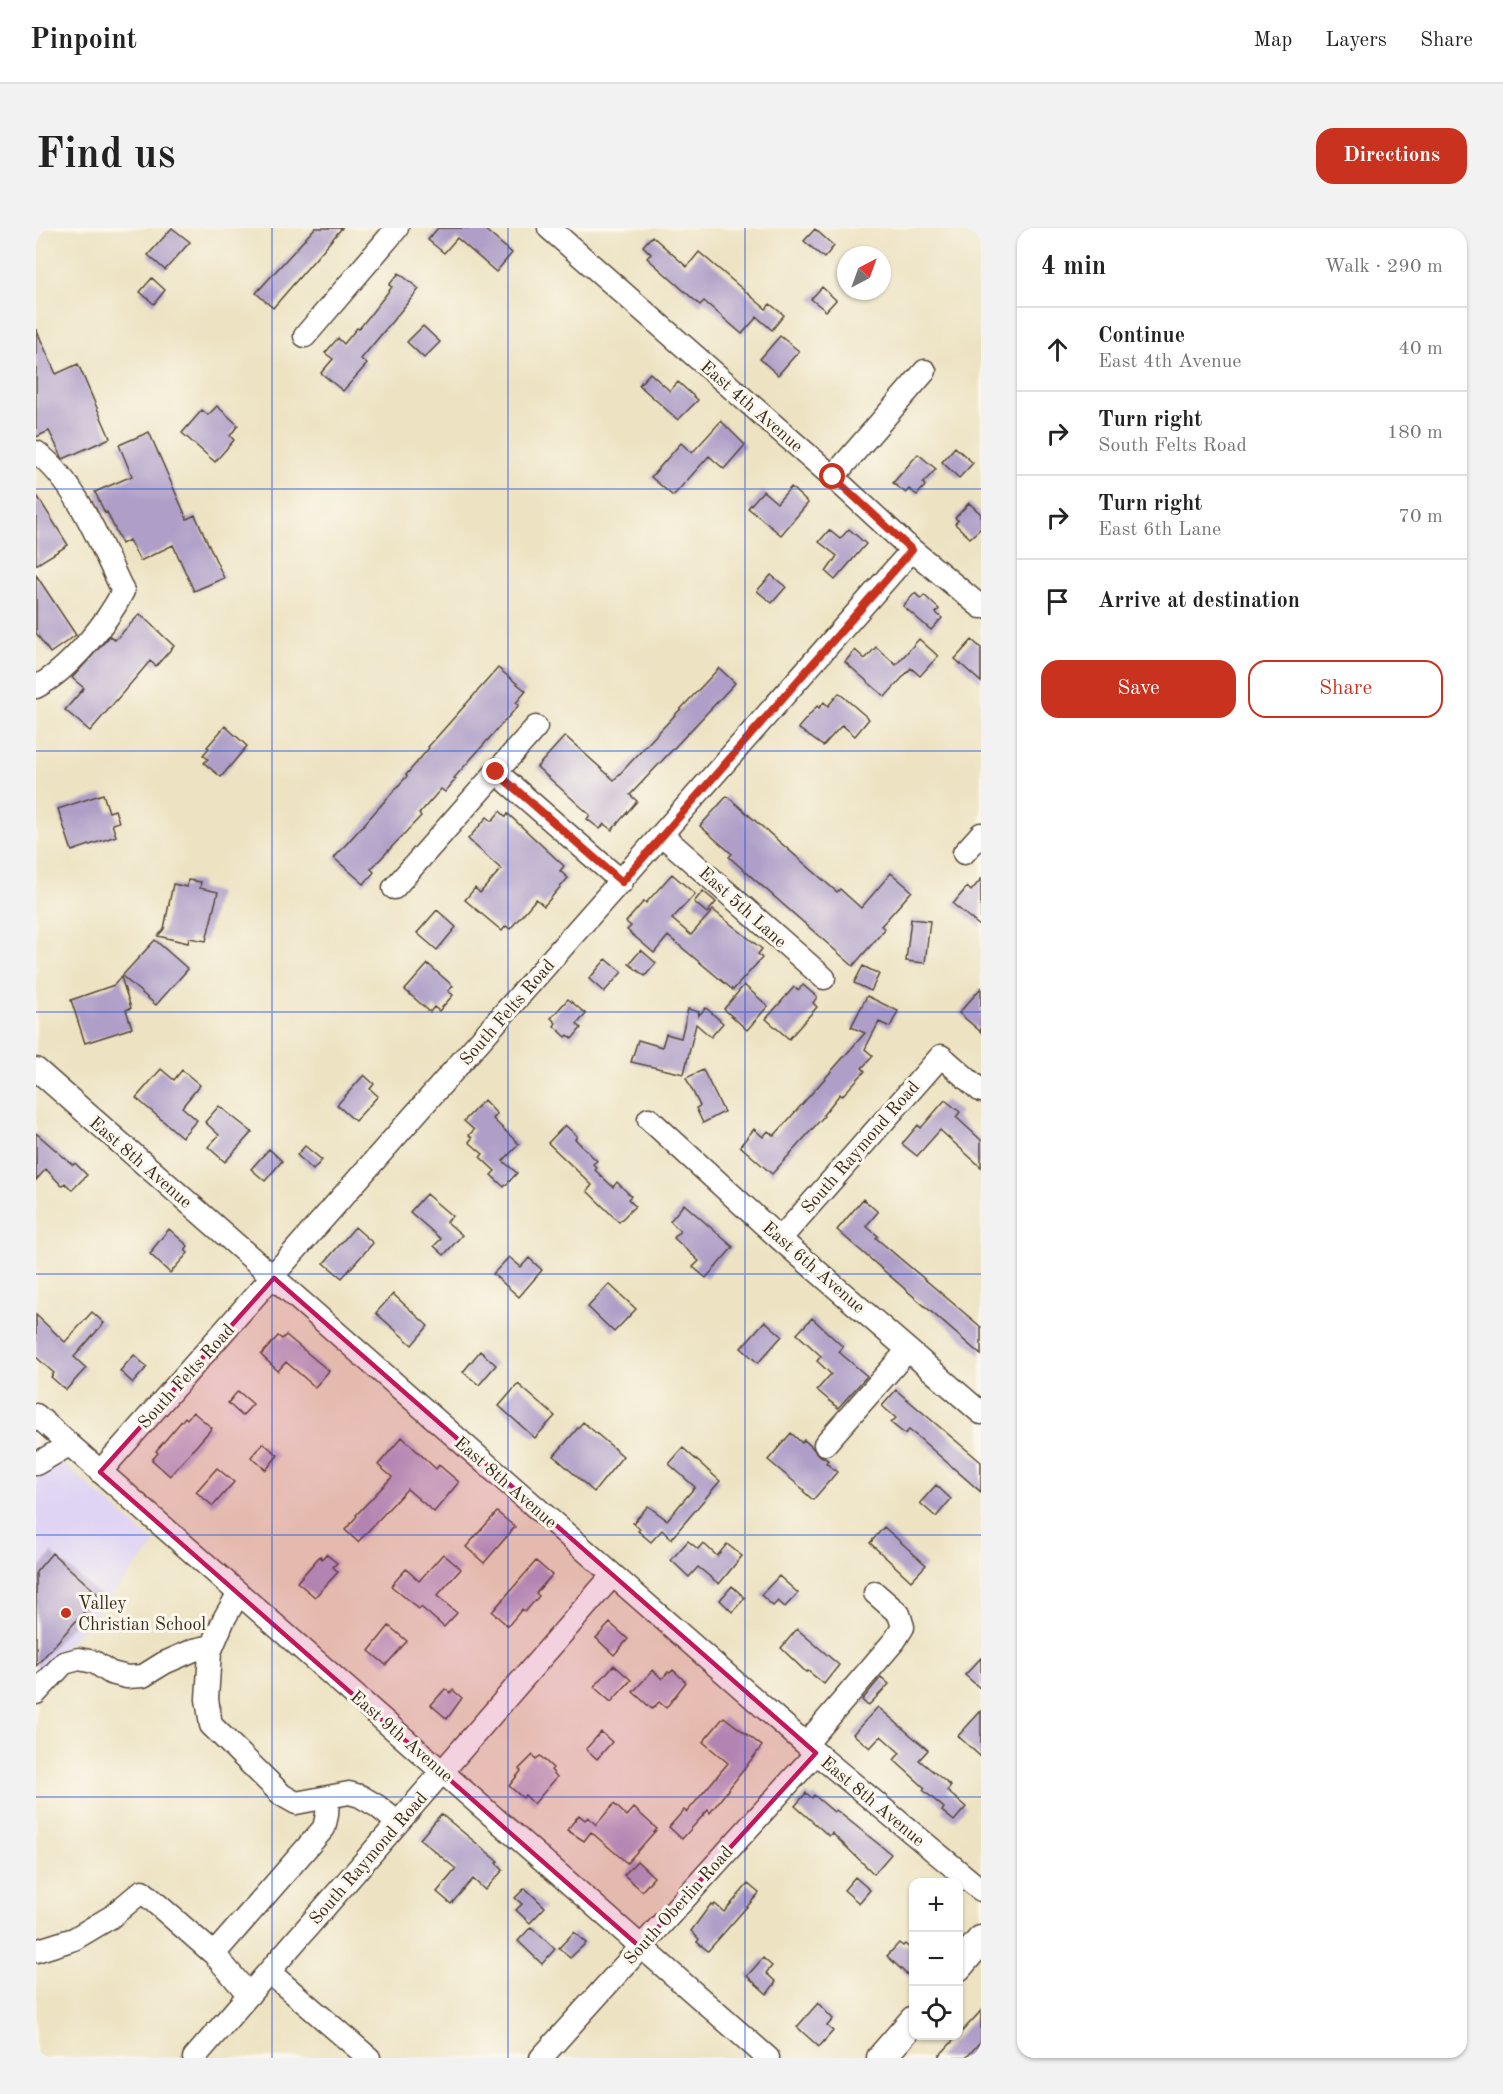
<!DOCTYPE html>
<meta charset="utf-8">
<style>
body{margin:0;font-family:"Old Standard TT",serif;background:#f2f2f2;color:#222}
.controls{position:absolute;right:18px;bottom:18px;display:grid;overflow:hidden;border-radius:12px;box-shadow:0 2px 4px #0004}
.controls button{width:54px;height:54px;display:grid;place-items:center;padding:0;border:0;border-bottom:2px solid #e0e0e0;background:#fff;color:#222;font:30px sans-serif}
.compass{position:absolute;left:801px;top:18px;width:54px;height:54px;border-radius:50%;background:#fff;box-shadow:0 2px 4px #0004;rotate:41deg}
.stop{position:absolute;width:18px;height:18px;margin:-14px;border:4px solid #c8321e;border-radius:50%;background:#fff}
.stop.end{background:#c8321e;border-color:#fff;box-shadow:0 2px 6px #0008}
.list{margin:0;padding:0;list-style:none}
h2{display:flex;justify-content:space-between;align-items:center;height:78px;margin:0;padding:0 24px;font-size:26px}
h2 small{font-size:20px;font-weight:400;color:#767676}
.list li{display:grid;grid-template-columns:39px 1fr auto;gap:18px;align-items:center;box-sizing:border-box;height:84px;padding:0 24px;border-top:2px solid #e0e0e0}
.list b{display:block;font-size:22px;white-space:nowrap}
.list p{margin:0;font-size:20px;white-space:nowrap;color:#767676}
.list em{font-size:20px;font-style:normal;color:#767676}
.actions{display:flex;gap:12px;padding:18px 24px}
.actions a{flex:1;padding:14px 0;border:2px solid #c8321e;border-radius:18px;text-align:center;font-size:21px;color:#c8321e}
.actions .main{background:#c8321e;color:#fff}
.icon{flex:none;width:33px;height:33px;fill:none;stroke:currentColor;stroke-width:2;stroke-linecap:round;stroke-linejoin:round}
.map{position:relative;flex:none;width:945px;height:1830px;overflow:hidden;border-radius:18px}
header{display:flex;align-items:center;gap:36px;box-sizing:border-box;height:84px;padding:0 30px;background:#fff;border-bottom:2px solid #e0e0e0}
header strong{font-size:28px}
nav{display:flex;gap:33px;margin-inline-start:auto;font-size:21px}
.intro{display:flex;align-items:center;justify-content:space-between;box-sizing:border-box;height:144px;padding:0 36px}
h1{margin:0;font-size:42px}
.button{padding:15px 27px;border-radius:18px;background:#c8321e;color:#fff;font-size:21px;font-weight:700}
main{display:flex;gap:36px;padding:0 36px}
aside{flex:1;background:#fff;border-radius:18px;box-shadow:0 2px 4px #0004}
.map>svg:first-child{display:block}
.built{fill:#e0d4f4}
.building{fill:#af9fc8}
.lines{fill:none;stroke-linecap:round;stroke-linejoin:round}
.minor-casing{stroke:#564637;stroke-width:25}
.major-casing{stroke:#564637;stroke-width:31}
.minor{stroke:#fff;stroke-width:22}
.major{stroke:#fff;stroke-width:28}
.route{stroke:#c8321e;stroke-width:8}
.marked{fill:#c2185b;fill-opacity:0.2;stroke:#c2185b;stroke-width:4.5;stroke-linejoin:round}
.grid{fill:none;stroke:#1d4ed8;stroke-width:1.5;stroke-opacity:0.55}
.poi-dot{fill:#c8321e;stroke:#fbf7ec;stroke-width:2}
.labels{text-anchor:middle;stroke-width:6;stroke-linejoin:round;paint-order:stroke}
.street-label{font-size:18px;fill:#3b2a1e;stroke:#fbf7ec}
.poi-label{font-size:18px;fill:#3b2a1e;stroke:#fbf7ec;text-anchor:start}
</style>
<header>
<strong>Pinpoint</strong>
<nav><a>Map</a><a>Layers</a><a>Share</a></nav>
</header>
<div class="intro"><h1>Find us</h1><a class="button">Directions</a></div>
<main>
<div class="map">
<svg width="945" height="1830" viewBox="0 0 945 1830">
<rect width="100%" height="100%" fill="#fbf7ec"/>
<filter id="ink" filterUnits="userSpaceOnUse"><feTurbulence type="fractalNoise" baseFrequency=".0167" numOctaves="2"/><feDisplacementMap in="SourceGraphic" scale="12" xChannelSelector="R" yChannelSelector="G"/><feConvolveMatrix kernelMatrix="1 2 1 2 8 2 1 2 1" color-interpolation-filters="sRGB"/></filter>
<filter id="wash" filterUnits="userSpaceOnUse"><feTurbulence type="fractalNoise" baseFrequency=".008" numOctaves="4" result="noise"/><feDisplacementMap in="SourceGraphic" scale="24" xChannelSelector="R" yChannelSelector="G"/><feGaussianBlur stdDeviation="1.35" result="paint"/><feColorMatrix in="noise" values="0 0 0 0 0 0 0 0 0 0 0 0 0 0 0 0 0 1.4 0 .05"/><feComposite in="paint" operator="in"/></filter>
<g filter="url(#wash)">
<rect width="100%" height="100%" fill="#ede3c3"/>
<!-- built -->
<path class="built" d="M0,1212L120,1316L0,1453Z"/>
<g id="blocks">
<!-- building -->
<path class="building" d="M136,0L154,14L129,42L112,27Z
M279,0H306L237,80L220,65Z
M402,0H447L476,25L460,44L421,10L408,25L392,12Z
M779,1L798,18L788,30L768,13Z
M616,8L651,39L663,24L730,81L734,76L748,87L736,102L721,89L706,106L668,73L664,77L611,30L615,26L607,18Z
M363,45L383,61L325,131L331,136L307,163L285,145L297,131L289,125L302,110L308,116L321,100L323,101L356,59L353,57Z
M116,50L129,62L118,76L104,64Z
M786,59L800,72L790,83L775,71Z
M387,98L404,114L388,130L371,114Z
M0,101L20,146L42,136L74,210L27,231L13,203L0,209Z
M744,108L763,123L742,147L724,131Z
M614,145L634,163L642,154L662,172L642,192L603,157Z
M181,178L202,197L194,208L198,212L179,234L146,205L166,182L172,187Z
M685,193L709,217L688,241L673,228L637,268L615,249L645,215L656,225Z
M113,204L151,291L159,287L188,350L158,363L137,317L104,333L93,312L86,316L71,284L69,285L59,264L96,248L83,217Z
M919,219L937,235L923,250L906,234Z
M882,226L900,241L887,255L889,258L881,267L873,261L870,265L857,255Z
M755,259L772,275L745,307L712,280L727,263L741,275Z
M0,266L32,317L0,337Z
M933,275L945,286V300L934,310L919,296L922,292L919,290Z
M813,301L830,316L799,352L790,344L801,328L783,314L793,302L804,311Z
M0,347L40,407L14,425L0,405Z
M735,347L750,359L736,375L721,363Z
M879,365L885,371L888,367L903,381L900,385L906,390L895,402L867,378Z
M104,386L138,418L120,438L114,433L54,503L29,482L48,460L36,450L74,408L79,412Z
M883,411L902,428L884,448L875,440L849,469L809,434L819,422L829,431L840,419L860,437Z
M936,412L945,420V454L919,431Z
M462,440L490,463L480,475L483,477L418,550L420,551L409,564L405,561L383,586L385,588L335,641L338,644L328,656L298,630L371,548L370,547L393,520L392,519Z
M683,440L699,455L594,567L601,573L576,602L568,596L564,601L551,591L554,587L501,539L529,508L578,552Z
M803,465L833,491L819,508L806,497L787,518L762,500L781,478L783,480L788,474L792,478Z
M189,498L211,518L185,549L168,535L172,531L167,527L173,520L171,519Z
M67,566L73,584L79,582L83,594L76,596L80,608L36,623L22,581Z
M691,568L801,664L804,661L825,680L855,645L876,663L845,698L849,701L817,738L693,629L696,626L664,598Z
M464,583L470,589L472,586L528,638L524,643L532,650L508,678L500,671L474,701L470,698L466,703L429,672L439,660L444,665L465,641L432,611L451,589L456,593Z
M636,646L659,666L636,691L655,707L677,682L726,721L722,726L726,730L697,762L632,708L618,725L591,702L595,698L590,694L608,673L610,675Z
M945,651V699L917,676L931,659L935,663Z
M152,652L165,654L164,660L182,664L170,713L153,710L152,715L122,708L128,701L137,656L151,659Z
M667,663L680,674L671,685L658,674Z
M401,682L420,699L401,722L381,705Z
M875,691L894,693L889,735L870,733Z
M119,712L152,741L120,777L86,748Z
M605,722L620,735L609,748L593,736Z
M570,731L586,744L568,764L553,751Z
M392,736L417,758L412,763L417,767L403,783L398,779L394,784L369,762Z
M827,738L843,746L835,763L818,755Z
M85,749L95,780L90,782L96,800L49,815L35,772L78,757Z
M708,757L732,778L711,802L688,781Z
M767,757L781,769L777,775L781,779L753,811L730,791L758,759L762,762Z
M945,760V804L923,785Z
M831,768L862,783L854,799L843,794L829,821L837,828L826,840L829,843L806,868L804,866L787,887L788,888L736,946L704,918L718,901L727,909L732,903L738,908L829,805L815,799Z
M532,771L550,786L541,796L545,800L536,811L532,807L530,809L518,798L520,795L515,790Z
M670,780L687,795L675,809L660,796L648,846L595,834L602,812L626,819L630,806L645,810L652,781L663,784L662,788Z
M125,841L138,852L146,842L164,857L146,879L161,892L146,909L100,870Z
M667,842L688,884L667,895L660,880L664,878L650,850Z
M328,847L338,856L334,861L342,868L319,893L301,877Z
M448,872L461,886L457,891L483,916L467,933L481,945L468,959L455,947L459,943L444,929L447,926L433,914L436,910L433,907L438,902L428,893Z
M909,872L924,884L920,889L945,912V939L904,902L881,928L866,916L882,897L885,900Z
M183,878L216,904L189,934L172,919L183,907L169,894Z
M529,897L541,908L539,911L561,933L557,936L561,940L559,942L577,959L581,954L595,968L592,971L599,978L583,994L551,963L556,957L512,915Z
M0,905L37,937L39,935L51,947L36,962L29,955L26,958L10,941L0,952Z
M269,918L286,932L277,942L261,927Z
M233,921L246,933L229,953L215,941Z
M390,966L416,988L411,994L426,1007L408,1027L398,1018L405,1011L374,984Z
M827,971L842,984L830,998L842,1008L840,1010L945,1099V1127L801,1002Z
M648,976L697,1019L670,1050L657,1039L663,1033L638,1010L644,1003L634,993Z
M319,999L337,1015L306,1050L288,1035Z
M133,1001L152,1018L149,1022L152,1025L134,1045L114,1026L117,1023L116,1022Z
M473,1029L485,1039L493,1030L506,1042L483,1069L457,1046Z
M573,1056L600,1081L578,1104L552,1079Z
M357,1066L392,1098L376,1117L340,1085Z
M56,1084L68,1095L38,1129L50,1140L30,1162L15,1149L18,1145L0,1129V1087L29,1114Z
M776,1090L807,1119L803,1124L831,1148L802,1180L781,1162L795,1146L781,1133L785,1128L761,1106Z
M729,1093L746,1108L722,1135L705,1120Z
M250,1107L293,1143L279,1159L250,1134L242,1143L225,1127L242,1108L246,1111Z
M444,1123L460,1137L443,1157L427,1144Z
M98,1127L111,1139L97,1155L84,1143Z
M482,1156L519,1188L499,1210L463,1178Z
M860,1162L945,1234V1264L882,1209L873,1202L869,1206L855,1195L860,1190L846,1178Z
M202,1163L217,1176L206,1188L192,1175Z
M157,1184L176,1200L134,1248L116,1232L122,1225L120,1223L149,1189L151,1191Z
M547,1194L587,1228L558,1264L518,1228Z
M755,1205L766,1215L768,1212L776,1219L781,1226L792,1232L790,1235L801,1244L777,1272L767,1263L768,1262L732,1232Z
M366,1209L400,1241L403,1237L423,1254L398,1284L371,1261L322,1314L309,1302L321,1288L320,1287L356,1249L342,1237Z
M227,1215L242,1227L230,1242L215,1229Z
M647,1220L684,1253L635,1311L626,1302L615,1314L602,1303L604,1301L597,1295L612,1278L631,1292L659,1259L633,1236Z
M181,1240L198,1254L177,1278L160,1264Z
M900,1257L915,1271L900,1289L884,1275Z
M461,1284L479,1299L448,1335L430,1319Z
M848,1299L890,1337L875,1353L834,1315Z
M652,1313L662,1321L667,1315L681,1328L691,1316L706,1328L683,1356L662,1339L653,1349L635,1332Z
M16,1325L63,1367L0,1438V1344Z
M290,1326L301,1335L297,1339L302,1344L279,1369L261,1354L284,1328L286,1331Z
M407,1326L425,1341L401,1368L421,1385L408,1399L385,1379L383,1381L355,1358L370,1341L383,1353Z
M500,1333L516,1347L500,1365L503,1368L489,1384L486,1381L472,1398L456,1384Z
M743,1348L762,1365L749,1379L742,1373L737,1378L725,1367Z
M696,1358L709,1370L696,1384L684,1372Z
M574,1395L592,1411L578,1427L560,1410Z
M353,1398L371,1413L350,1437L333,1423Z
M761,1401L803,1437L788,1456L772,1443L770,1444L745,1420Z
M945,1430V1461L929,1447Z
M578,1437L595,1452L575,1474L558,1459Z
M617,1442L626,1451L632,1444L634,1445L637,1442L650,1454L630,1480L623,1474L616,1481L597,1464Z
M845,1449L853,1456L832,1478L826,1472Z
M409,1461L414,1465L417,1462L426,1470L411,1491L395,1477Z
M842,1479L892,1522L883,1532L915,1558L911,1563L930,1579L918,1593L906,1583L908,1580L887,1562L889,1560L858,1532L864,1525L845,1508L834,1520L817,1506Z
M945,1483V1529L922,1508Z
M688,1489L726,1518L674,1585L672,1582L646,1611L633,1599L648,1582L651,1584L692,1535L667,1514Z
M565,1504L576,1514L561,1531L550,1521Z
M497,1527L500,1531L504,1528L517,1540L515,1542L521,1549L498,1576L489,1567L487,1570L473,1558L485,1543L483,1541Z
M770,1565L776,1570L778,1567L798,1584L800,1582L855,1626L838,1646L796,1605L793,1608L759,1578Z
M578,1576L591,1588L598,1580L621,1601L591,1635L555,1604L548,1613L531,1602L543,1587L549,1592L552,1589L560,1597Z
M405,1586L462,1633L460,1635L467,1642L449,1662L437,1651L415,1676L401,1664L420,1641L384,1611Z
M601,1633L618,1649L606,1663L588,1647Z
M819,1649L834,1662L823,1675L808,1662Z
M712,1656L723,1665L672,1723L661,1714L663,1711L655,1703L675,1676L677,1678L679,1676L688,1684Z
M489,1660L509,1679L494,1695L480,1682L486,1676L479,1670Z
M495,1699L519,1721L506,1736L482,1713Z
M538,1704L550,1715L534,1730L523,1720Z
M863,1715L867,1718L869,1716L878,1724V1753L851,1728Z
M727,1730L736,1738L730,1745L740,1754L731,1766L711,1748Z
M782,1775L797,1791L791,1798L797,1803L783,1819L761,1799Z
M945,1783V1813L930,1830H901Z"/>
</g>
</g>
<g filter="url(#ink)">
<use href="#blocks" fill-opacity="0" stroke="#564637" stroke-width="1.5"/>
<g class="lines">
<!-- minor casing -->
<g class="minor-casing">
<path id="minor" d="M513,0L797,249L876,322L945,379
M269,108L361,0
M0,224C41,254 65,318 87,363C72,394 32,443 0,459
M797,249L889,143
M460,544L586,654
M626,607L788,750
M928,625L945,606
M358,660L500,499
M0,841L780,1525L945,1662
M613,891L744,1011L945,1185
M744,1011L905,828L945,863
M0,1187L732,1830
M789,1216L872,1122
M0,1236L33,1217
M64,1244L876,322
M203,1365L188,1391L174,1424L171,1471L175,1497L246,1567L260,1575L313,1565L324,1568L341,1578L362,1595
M0,1465L28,1435L43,1431L58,1434L75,1445L91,1449L107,1448L128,1435L158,1422L176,1418
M770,1516L859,1412L867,1399L863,1386L839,1365
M0,1723L38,1711L75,1689L106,1663L178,1726
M233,1744L333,1830
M213,1767L178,1726L288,1600L291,1587L292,1569
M158,1830L576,1348
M505,1830L780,1525"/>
</g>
<!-- major casing -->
<g class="major-casing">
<path id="major" d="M922,1739L945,1712
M845,1830L878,1792"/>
</g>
<!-- minor -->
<use href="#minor" class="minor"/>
<!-- major -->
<use href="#major" class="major"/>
</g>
</g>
<g class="lines" filter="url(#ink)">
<!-- route -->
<path class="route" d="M460,544L586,654L876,322L797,249"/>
</g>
<!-- marked area -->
<path class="marked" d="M238,1050L780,1525L604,1719L64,1244Z"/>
<!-- grid -->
<path class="grid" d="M236,0V1830M472,0V1830M709,0V1830M0,261H945M0,523H945M0,784H945M0,1046H945M0,1307H945M0,1569H945"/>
<!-- markers -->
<circle class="poi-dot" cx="30" cy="1385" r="6"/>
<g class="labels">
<!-- street labels -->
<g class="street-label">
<text transform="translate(716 178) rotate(41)" y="6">East 4th Avenue</text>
<text transform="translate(707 679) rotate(42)" y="6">East 5th Lane</text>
<text transform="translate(471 784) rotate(-49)" y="6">South Felts Road</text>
<text transform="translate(824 919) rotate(-49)" y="6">South Raymond Road</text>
<text transform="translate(105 934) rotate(41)" y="6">East 8th Avenue</text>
<text transform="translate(778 1039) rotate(41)" y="6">East 6th Avenue</text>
<text transform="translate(150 1148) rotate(-48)" y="6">South Felts Road</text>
<text transform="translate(470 1254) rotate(41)" y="6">East 8th Avenue</text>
<text transform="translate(366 1508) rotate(41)" y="6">East 9th Avenue</text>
<text transform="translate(837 1573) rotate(40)" y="6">East 8th Avenue</text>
<text transform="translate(332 1630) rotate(-49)" y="6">South Raymond Road</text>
<text transform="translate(642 1677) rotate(-48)" y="6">South Oberlin Road</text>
</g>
<!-- poi labels -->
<g class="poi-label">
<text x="42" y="1381">Valley<tspan x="42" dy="21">Christian School</tspan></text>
</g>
</g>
</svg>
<div class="controls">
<button>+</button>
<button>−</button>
<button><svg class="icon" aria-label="locate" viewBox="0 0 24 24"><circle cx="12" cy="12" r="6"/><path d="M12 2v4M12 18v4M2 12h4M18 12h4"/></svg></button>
</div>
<svg class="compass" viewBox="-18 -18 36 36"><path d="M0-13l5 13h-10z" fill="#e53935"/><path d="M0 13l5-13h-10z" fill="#767676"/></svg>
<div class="stop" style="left:797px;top:249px"></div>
<div class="stop end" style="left:460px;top:544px"></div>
</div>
<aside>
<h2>4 min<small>Walk · 290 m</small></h2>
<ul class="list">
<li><svg class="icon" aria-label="ahead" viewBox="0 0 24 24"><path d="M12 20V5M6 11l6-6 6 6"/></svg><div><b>Continue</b><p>East 4th Avenue</p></div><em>40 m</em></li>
<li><svg class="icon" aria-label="right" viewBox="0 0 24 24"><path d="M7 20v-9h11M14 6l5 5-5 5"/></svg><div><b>Turn right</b><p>South Felts Road</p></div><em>180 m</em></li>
<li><svg class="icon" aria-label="right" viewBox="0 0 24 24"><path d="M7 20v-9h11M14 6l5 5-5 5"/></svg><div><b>Turn right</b><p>East 6th Lane</p></div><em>70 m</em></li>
<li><svg class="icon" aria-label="arrive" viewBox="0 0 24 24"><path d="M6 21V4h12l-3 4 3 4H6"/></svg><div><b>Arrive at destination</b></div></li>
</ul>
<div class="actions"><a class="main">Save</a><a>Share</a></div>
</aside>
</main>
